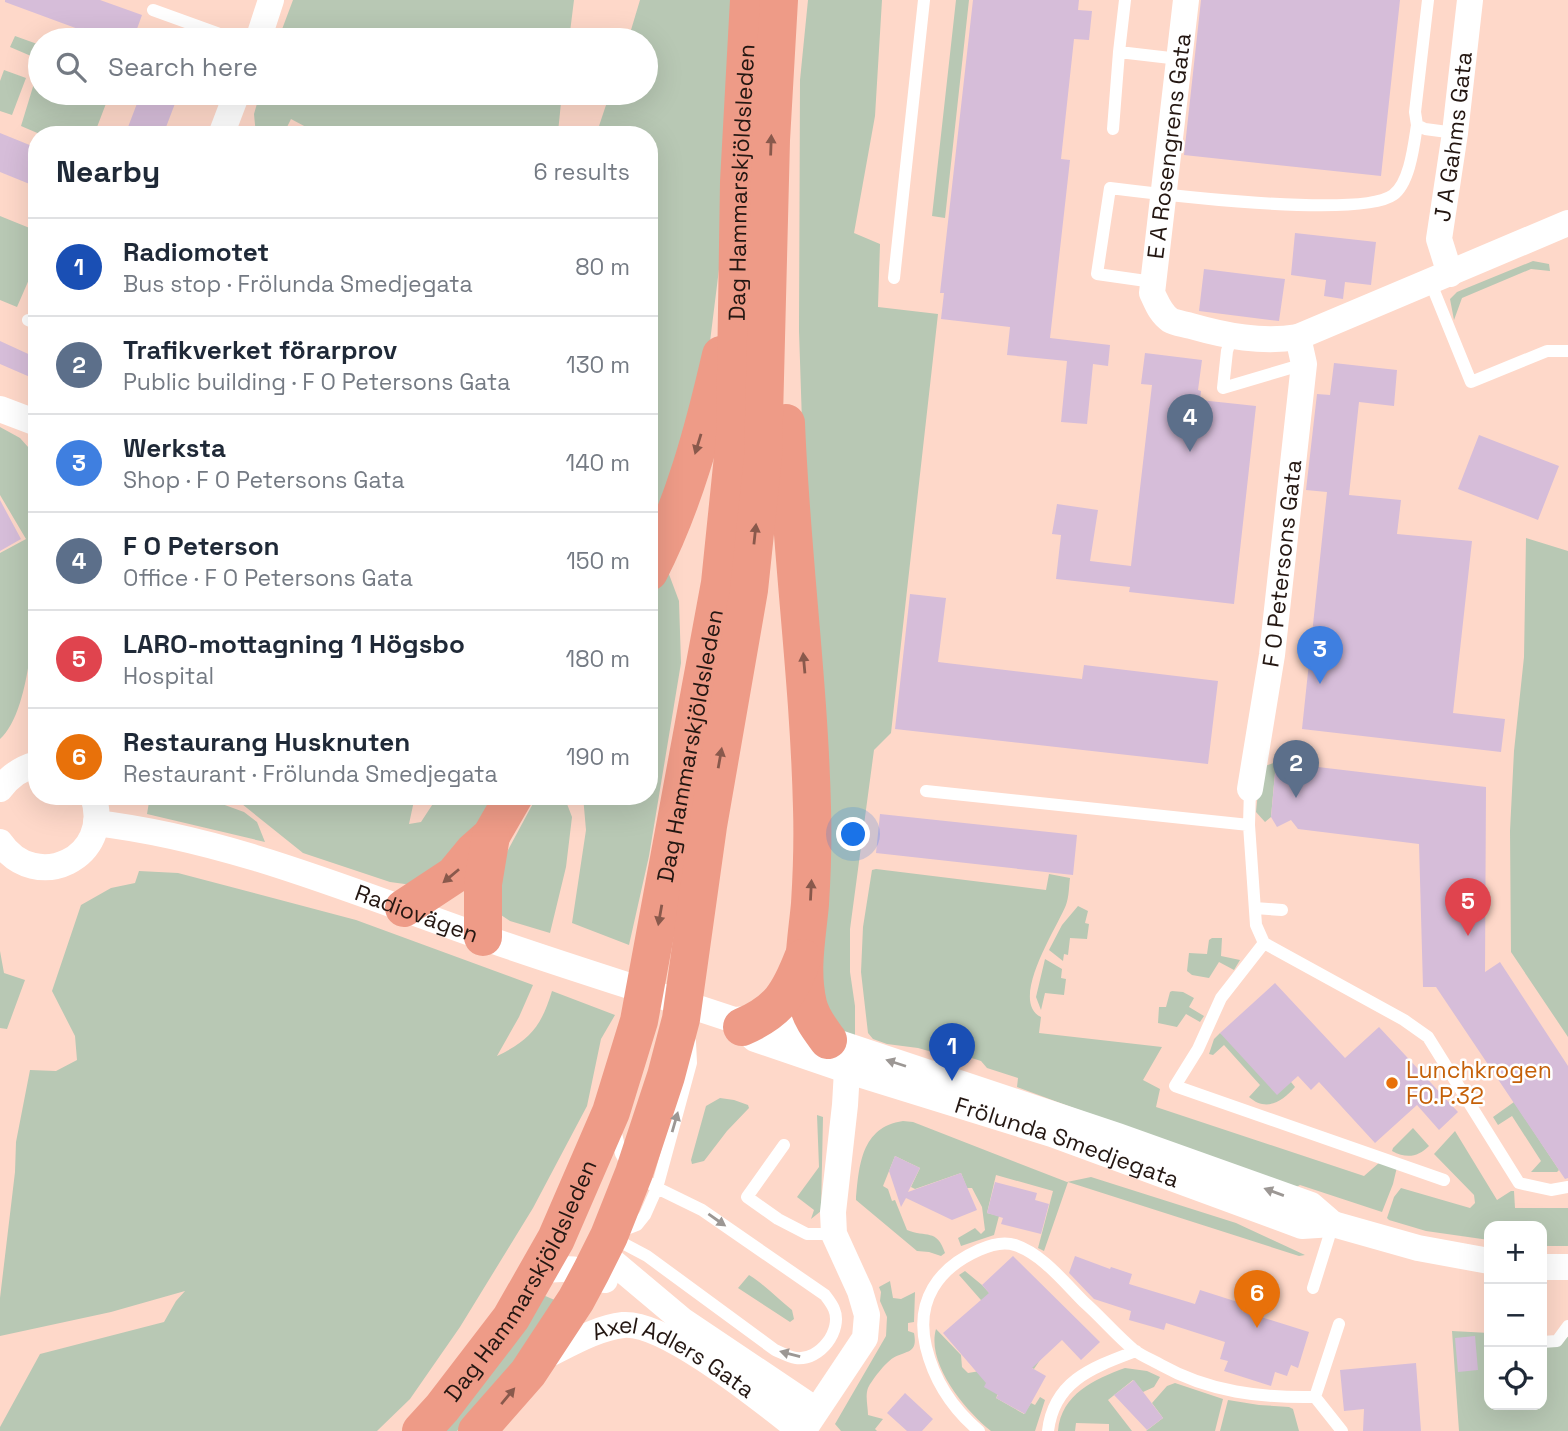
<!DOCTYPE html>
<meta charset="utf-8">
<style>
body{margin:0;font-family:"Space Grotesk",sans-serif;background:#f2f2f3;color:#1f2937}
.controls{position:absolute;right:21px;bottom:21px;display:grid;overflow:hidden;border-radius:14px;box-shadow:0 7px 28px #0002}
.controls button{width:63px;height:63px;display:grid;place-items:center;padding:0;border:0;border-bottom:2px solid #e0e1e3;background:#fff;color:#1f2937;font:35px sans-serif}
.you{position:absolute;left:854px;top:835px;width:24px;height:24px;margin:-18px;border:5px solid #fff;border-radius:50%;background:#1a73e8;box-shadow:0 0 0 10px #1a73e833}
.badge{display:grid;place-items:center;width:46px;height:46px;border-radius:50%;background:#725f2e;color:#fff;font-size:23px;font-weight:700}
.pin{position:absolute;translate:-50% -58px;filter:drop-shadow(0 2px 4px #0008)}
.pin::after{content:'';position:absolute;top:37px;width:24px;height:21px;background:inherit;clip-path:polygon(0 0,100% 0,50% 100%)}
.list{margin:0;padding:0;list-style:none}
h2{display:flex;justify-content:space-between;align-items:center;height:91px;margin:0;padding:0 28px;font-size:30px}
h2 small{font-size:23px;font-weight:400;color:#747a83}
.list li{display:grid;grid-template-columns:46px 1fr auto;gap:21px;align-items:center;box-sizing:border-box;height:98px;padding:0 28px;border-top:2px solid #e0e1e3}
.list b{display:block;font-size:26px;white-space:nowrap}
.list p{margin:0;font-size:23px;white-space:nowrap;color:#747a83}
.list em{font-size:23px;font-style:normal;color:#747a83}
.icon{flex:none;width:38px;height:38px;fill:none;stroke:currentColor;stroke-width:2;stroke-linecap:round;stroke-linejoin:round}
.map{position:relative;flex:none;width:1568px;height:1431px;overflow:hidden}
.search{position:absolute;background:#fff;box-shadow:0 7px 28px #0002;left:28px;top:28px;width:630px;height:77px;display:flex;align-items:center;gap:18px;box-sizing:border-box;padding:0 24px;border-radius:38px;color:#747a83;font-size:26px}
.panel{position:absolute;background:#fff;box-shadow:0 7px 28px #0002;left:28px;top:126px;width:630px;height:679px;border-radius:28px}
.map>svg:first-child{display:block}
.green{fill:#b8c8b4}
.building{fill:#d6bdd9}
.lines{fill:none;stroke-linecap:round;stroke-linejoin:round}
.service{stroke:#fff;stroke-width:12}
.minor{stroke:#fff;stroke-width:26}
.primary{stroke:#ee9b87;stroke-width:38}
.oneway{fill:#89594c}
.oneway2{fill:#9c9794}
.food-dot{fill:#e8710a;stroke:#fff;stroke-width:2.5}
.labels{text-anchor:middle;stroke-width:5;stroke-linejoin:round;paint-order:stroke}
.street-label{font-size:23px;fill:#241712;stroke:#fff}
.food-label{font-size:23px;fill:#c56008;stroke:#fff;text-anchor:start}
</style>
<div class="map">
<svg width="1568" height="1431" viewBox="0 0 1568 1431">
<rect width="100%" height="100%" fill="#fed8c9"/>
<!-- green -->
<path class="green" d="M293,0H574L569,40H278Z
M640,0H731L720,261L705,382L655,537L679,601L681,663L649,856L629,945L572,923L586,830L583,796H649V135H596L610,93H646V40H628Z
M808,0H882L875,116L854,233L880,244L878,307L938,314L891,733L874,750L850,929V972L855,1006V1037L843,1032L821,1001L799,331L800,80Z
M956,0H969L945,218L932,216Z
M15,36L40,45V93H110L94,135H42L21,126L39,67L31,56L10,47Z
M4,70L26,78L12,115L0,111V81Z
M260,93H562L558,132L554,135H321L291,119L284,133L256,135L254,114Z
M0,216L37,231V261L17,307L0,300Z
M1533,261L1549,264L1550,271L1531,269L1462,298L1454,320L1450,299L1457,292Z
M0,427L20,438L37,457C37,516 44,701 0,739V553L26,539L0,495Z
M1526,538L1568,551V1037L1511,952L1510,831L1514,751L1524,657Z
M1276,762L1271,817L1265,822L1256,812L1258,792L1265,766Z
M150,796H200L244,812L257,822L265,842L147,814Z
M232,796H415L409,824L421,822L438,796H498L461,849L412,885L390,882L303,853Z
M537,796H564L572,817L566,867L550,933L510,921L498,913L500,865Z
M876,869L1046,890L1049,874L1070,878C1069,886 1069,897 1066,905C1058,926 1008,1001 1041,1017L1039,1033L1162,1047L1143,1080L1160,1089L1156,1107L1364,1176L1380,1162L1397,1167L1393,1184L1382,1212L1300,1185L1293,1189L1017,1087L1018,1078L987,1068L981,1061L956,1053L953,1058L918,1048L887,1044L873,1039L868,1033L861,972L863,927L872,870Z
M139,871L178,873L356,920L533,985L519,1017L497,1056C530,1040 541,1027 552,991L615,1015L601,1039L587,1106L533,1208L460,1327L410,1399L377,1431H0V1427L40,1354L164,1322L176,1301L185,1291L111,1312L0,1336V1298L15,1172L16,1142L30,1070L56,1071L77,1060L75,1036L52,991L81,905L111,888L135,883Z
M1078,906L1088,911L1085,923L1089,924L1087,939L1070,938L1068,955L1064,954L1063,961L1049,950L1050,948L1062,925Z
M1212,938H1222L1221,956L1240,960L1234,970L1219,962L1209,978L1192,975L1187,971L1189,953L1207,954L1209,940Z
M0,951L4,973L25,980L7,1029L0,1028Z
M1045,959L1062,969L1061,978L1066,979L1064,995L1045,993L1041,1010L1036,997Z
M1172,991L1183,992L1194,998L1189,1007L1204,1016L1200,1022L1186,1014L1177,1027L1158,1023L1159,1007H1166L1170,992Z
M1220,1033L1291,1082L1295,1087C1282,1102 1266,1112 1249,1097L1260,1085L1224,1045L1213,1055L1209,1054L1214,1039Z
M720,1098L734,1100L748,1105L749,1108L727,1131L704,1161L692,1164L691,1160L706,1106Z
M1514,1102L1559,1170L1557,1172H1531L1541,1161L1512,1116L1498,1125L1493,1117Z
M817,1115L823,1117L821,1211L811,1219L814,1210L797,1197L819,1167Z
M903,1121L913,1122L1067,1182L1091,1177L1236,1223L1305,1255L1299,1256L1068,1182L1044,1251L1038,1248L1053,1191L996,1175L987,1213L999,1216L994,1235L961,1246L958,1238L975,1228L981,1234L985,1230L982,1207L972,1188H967L961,1173L915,1189L911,1187L920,1168L895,1156L883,1186L888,1189L892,1201L895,1200L907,1230C926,1238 937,1228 945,1253L941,1256L929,1252L917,1251L856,1200C859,1166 861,1127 903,1121Z
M1413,1128L1429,1146C1418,1157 1407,1159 1392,1151L1393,1148Z
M1455,1131L1497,1200L1511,1191H1514L1515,1208H1568V1246H1542V1226H1489V1240L1426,1231L1389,1220L1387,1218L1394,1197L1401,1188L1470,1208L1475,1203L1474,1195L1434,1154Z
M965,1271L982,1285L1044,1354L1034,1369L1015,1359L996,1398L1024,1414L1031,1403L1035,1405L1040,1397L1045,1400L1035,1431H991C966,1411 926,1364 936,1329L961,1355L962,1367L968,1373L980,1371L1009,1332L959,1275Z
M749,1275C765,1285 777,1298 792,1310L794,1319L790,1322L738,1288Z
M890,1281L893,1298L901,1299L915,1292L914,1322L908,1323V1331L914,1333C918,1354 907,1350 893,1358C885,1363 872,1380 868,1388C865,1396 868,1407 868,1415L883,1419L875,1429L877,1431H841L835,1424L886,1336L887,1317L880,1301L881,1292L879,1287Z
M543,1295L557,1301L498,1388L457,1431H442Z
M1452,1331L1489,1333V1405H1542V1336L1568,1337V1431H1459Z
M1125,1368L1147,1371L1160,1377L1154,1387L1143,1392L1133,1380L1108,1400L1132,1431H1109V1424L1076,1423L1075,1431H1058C1061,1394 1095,1379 1125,1368Z
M1175,1383L1223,1399L1215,1431H1146L1163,1418L1152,1403L1167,1386Z
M1228,1400L1259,1405L1289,1407L1293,1409L1299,1431H1220Z"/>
<!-- building -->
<path class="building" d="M5,0H100L142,15L133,40H108L5,2Z
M973,0H1079L1078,10L1092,11L1089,40L1074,39L1061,159L1070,160L1050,338L1110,345L1108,366L1093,364L1087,424L1061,422L1067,361L1007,355L1010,327L941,319L944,293H940Z
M1201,0H1400L1381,176L1184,155Z
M141,93H179L163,135H125Z
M0,133L37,148V187L0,172Z
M1295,233L1376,242L1371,285L1345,282L1343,299L1324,296L1326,280L1291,275Z
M1204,269L1285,279L1279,321L1199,311Z
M0,341L37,358V380L0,364Z
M1145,353L1202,360L1198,390L1201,391L1200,400L1256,406L1234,604L1129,592L1130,587L1056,579L1061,535L1052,534L1057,504L1098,510L1090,561L1131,566L1152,385L1141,384Z
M1334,363L1397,370L1394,406L1359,402L1349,495L1401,500L1397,534L1472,541L1453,713L1505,719L1501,752L1302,729L1327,492L1306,490L1317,394L1330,395Z
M1479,435L1559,466L1538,520L1458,489Z
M0,500L21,539L0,551Z
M910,594L946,598L938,662L1082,679L1084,665L1218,681L1208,764L895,729Z
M1276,762L1486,787L1485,972L1500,962L1568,1066V1178L1565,1179L1436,987H1423L1419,844L1298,829L1291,820L1277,827L1271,817Z
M880,814L1077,835L1073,875L876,853Z
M1275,983L1345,1058L1379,1027L1458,1112L1439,1130L1417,1105L1375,1143L1319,1082L1311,1090L1298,1076L1277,1095L1220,1033Z
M895,1156L920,1168L908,1192L961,1173L977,1210L952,1220L906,1198L901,1207L889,1171Z
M995,1182L1037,1193L1035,1200L1049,1204L1041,1234L1001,1224L1003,1218L987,1213Z
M1013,1256L1100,1342L1081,1360L1062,1340L1032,1368L1046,1376L1025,1414L996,1398L998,1395L984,1387L986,1383L943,1333L989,1293L982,1285Z
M1075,1256L1110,1269L1111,1267L1132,1274L1129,1284L1195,1304L1200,1290L1244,1304L1242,1311L1309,1332L1298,1368L1291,1365L1287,1376L1275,1372L1271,1386L1224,1371L1228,1361L1220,1359L1225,1342L1166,1323L1164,1330L1129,1320L1131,1311L1094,1299L1069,1273Z
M1475,1336L1478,1370L1458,1372L1455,1338Z
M1416,1363L1421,1431H1363L1364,1409L1344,1411L1340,1370Z
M1134,1380L1163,1418L1147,1430L1114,1395Z
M905,1393L933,1419L922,1431H907L887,1413Z"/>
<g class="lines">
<!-- service -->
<path class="service" d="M1125,0L1119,52L1179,59
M1428,0L1415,112L1417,125L1425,129L1455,133
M153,10L236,40
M1113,129L1119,52
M894,278L924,0
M1430,281L1471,382L1547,351H1568
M1153,282L1097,274L1110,188C1158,194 1360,219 1393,195C1410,183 1414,144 1417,125
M28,320L37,324
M1232,336L1227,351L1223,388L1304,364
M1250,789L1249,825L1256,925L1264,943L1404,1020L1428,1037L1519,1183L1551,1190L1568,1187
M926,791L1249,825
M1255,908L1282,910
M1264,943L1221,998L1198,1049L1175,1086L1444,1180
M784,1145L747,1197L778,1219L807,1234H834
M619,1232L637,1225L645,1215L657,1188L691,1063L690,1042
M613,1238L647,1256L775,1350C782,1353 789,1357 796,1358C820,1361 843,1330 834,1309C832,1304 828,1299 825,1295L702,1210L657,1188L634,1173L627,1165L621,1154L615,1130
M1313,1288L1333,1224
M1542,1342L1557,1341L1568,1326
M1315,1397L1342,1431
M979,1431C953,1409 934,1380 926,1347C915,1301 938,1268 979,1250C990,1245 1003,1241 1015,1245C1042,1254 1064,1282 1084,1302C1101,1317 1116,1335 1134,1350C1142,1356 1152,1360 1161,1365C1209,1392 1261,1398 1315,1397L1339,1324
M1048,1431C1054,1380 1094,1367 1136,1351"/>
<!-- minor -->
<g class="minor">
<path d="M1186,0L1152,293C1157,303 1160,313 1170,320C1175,323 1184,324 1191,326C1226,336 1262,343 1298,337L1568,223"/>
<path d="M258,40L271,0"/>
<path d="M221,135L237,93"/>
<path id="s1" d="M1450,274L1439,239L1455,133L1470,0"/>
<path d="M0,409L37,423"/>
<path d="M0,789C10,776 21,768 37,764"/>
<path id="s2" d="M1250,789L1272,655L1304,364L1298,337"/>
<path id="s3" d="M96,823C230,839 356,893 482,937C565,966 650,992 734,1020L764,1018L1118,1136L1311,1205L1333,1224"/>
<path d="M0,842C36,895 114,857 93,796"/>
<path id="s4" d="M734,1020L755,1039L846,1070L1052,1134L1302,1226L1333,1224L1418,1248L1489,1261"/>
<path d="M601,1252L682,1320L816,1410"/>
<path d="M1542,1267H1568"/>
<path d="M539,1271C564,1267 583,1268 605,1280"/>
<path id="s5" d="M539,1359C565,1347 595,1328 623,1325C666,1321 766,1404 801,1431"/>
<path d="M803,1431L865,1338L867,1315L860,1291L834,1234L833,1212L845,1105L848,1053"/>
</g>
<!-- primary -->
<g class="primary">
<path d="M786,423C791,552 809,680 812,808C813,840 812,872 810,904C807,937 800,970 808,1004C811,1018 820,1029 828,1040"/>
<path d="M649,572C684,504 704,429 721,355"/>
<path d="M404,908L454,875L473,852L491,836L514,796"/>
<path d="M483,937V884L491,836"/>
<path d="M742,1027C779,1011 789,994 803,958"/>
<path id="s6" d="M421,1431L442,1408L511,1318L556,1239L611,1112L639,1021L720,583L735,437L739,182L749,0"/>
<path d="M477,1431L528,1373L576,1300L591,1272L609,1236L634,1173L666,1076L681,1019L708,826L749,590L763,457L771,140L779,0"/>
</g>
</g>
<!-- one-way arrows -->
<defs><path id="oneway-solid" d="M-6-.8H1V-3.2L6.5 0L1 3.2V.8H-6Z" transform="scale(1.75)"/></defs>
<g class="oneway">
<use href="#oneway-solid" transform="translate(771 145) rotate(-88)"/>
<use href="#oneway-solid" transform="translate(698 444) rotate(107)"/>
<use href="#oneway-solid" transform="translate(755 534) rotate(-84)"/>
<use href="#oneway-solid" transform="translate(804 663) rotate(-95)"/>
<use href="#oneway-solid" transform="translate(720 758) rotate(-80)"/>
<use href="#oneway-solid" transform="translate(451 876) rotate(140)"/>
<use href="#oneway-solid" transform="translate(811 890) rotate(-87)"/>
<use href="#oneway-solid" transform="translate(660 915) rotate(100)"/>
<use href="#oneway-solid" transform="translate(508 1396) rotate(-50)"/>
</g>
<g class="oneway2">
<use href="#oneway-solid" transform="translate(896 1063) rotate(-162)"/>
<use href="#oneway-solid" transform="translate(675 1122) rotate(-74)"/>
<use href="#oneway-solid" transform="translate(1274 1192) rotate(-160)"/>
<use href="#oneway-solid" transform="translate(717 1220) rotate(35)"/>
<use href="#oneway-solid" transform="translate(790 1354) rotate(-165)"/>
</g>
<!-- markers -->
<circle class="food-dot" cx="1392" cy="1083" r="7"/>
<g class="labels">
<!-- street labels -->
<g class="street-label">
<text dy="8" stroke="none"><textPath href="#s1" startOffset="140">J A Gahms Gata</textPath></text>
<text transform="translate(1169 146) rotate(-83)" y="8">E A Rosengrens Gata</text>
<text dy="8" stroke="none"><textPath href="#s6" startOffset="1316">Dag Hammarskjöldsleden</textPath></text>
<text dy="8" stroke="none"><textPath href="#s2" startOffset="228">F O Petersons Gata</textPath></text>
<text dy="8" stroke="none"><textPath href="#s6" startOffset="749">Dag Hammarskjöldsleden</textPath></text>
<text dy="8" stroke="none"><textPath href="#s3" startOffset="334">Radiovägen</textPath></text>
<text dy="8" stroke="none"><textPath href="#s4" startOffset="357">Frölunda Smedjegata</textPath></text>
<text dy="8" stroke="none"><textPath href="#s6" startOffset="182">Dag Hammarskjöldsleden</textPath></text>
<text dy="8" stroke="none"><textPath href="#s5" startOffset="149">Axel Adlers Gata</textPath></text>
</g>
<!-- food labels -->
<g class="food-label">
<text x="1406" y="1078">Lunchkrogen<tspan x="1406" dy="26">FO.P.32</tspan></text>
</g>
</g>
</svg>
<div class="controls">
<button>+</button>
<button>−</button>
<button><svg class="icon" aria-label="locate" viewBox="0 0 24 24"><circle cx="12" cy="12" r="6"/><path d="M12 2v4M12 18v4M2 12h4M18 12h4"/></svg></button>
</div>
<div class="you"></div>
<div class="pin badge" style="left:952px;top:1081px;background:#1a4fb4">1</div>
<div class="pin badge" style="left:1296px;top:798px;background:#5c6f8a">2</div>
<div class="pin badge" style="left:1320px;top:684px;background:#3f7fe0">3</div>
<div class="pin badge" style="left:1190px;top:452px;background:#5c6f8a">4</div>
<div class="pin badge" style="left:1468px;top:936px;background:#e0444e">5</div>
<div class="pin badge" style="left:1257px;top:1328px;background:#e8710a">6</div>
<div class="search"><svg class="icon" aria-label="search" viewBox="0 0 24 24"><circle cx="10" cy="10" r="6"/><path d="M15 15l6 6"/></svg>Search here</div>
<section class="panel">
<h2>Nearby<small>6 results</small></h2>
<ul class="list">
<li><span class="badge" style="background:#1a4fb4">1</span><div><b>Radiomotet</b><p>Bus stop · Frölunda Smedjegata</p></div><em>80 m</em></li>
<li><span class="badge" style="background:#5c6f8a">2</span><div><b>Trafikverket förarprov</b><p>Public building · F O Petersons Gata</p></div><em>130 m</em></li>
<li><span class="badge" style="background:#3f7fe0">3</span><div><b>Werksta</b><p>Shop · F O Petersons Gata</p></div><em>140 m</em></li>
<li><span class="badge" style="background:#5c6f8a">4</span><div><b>F O Peterson</b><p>Office · F O Petersons Gata</p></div><em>150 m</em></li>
<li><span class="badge" style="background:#e0444e">5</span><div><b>LARO-mottagning 1 Högsbo</b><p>Hospital</p></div><em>180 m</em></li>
<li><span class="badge" style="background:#e8710a">6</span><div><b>Restaurang Husknuten</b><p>Restaurant · Frölunda Smedjegata</p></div><em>190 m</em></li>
</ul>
</section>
</div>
